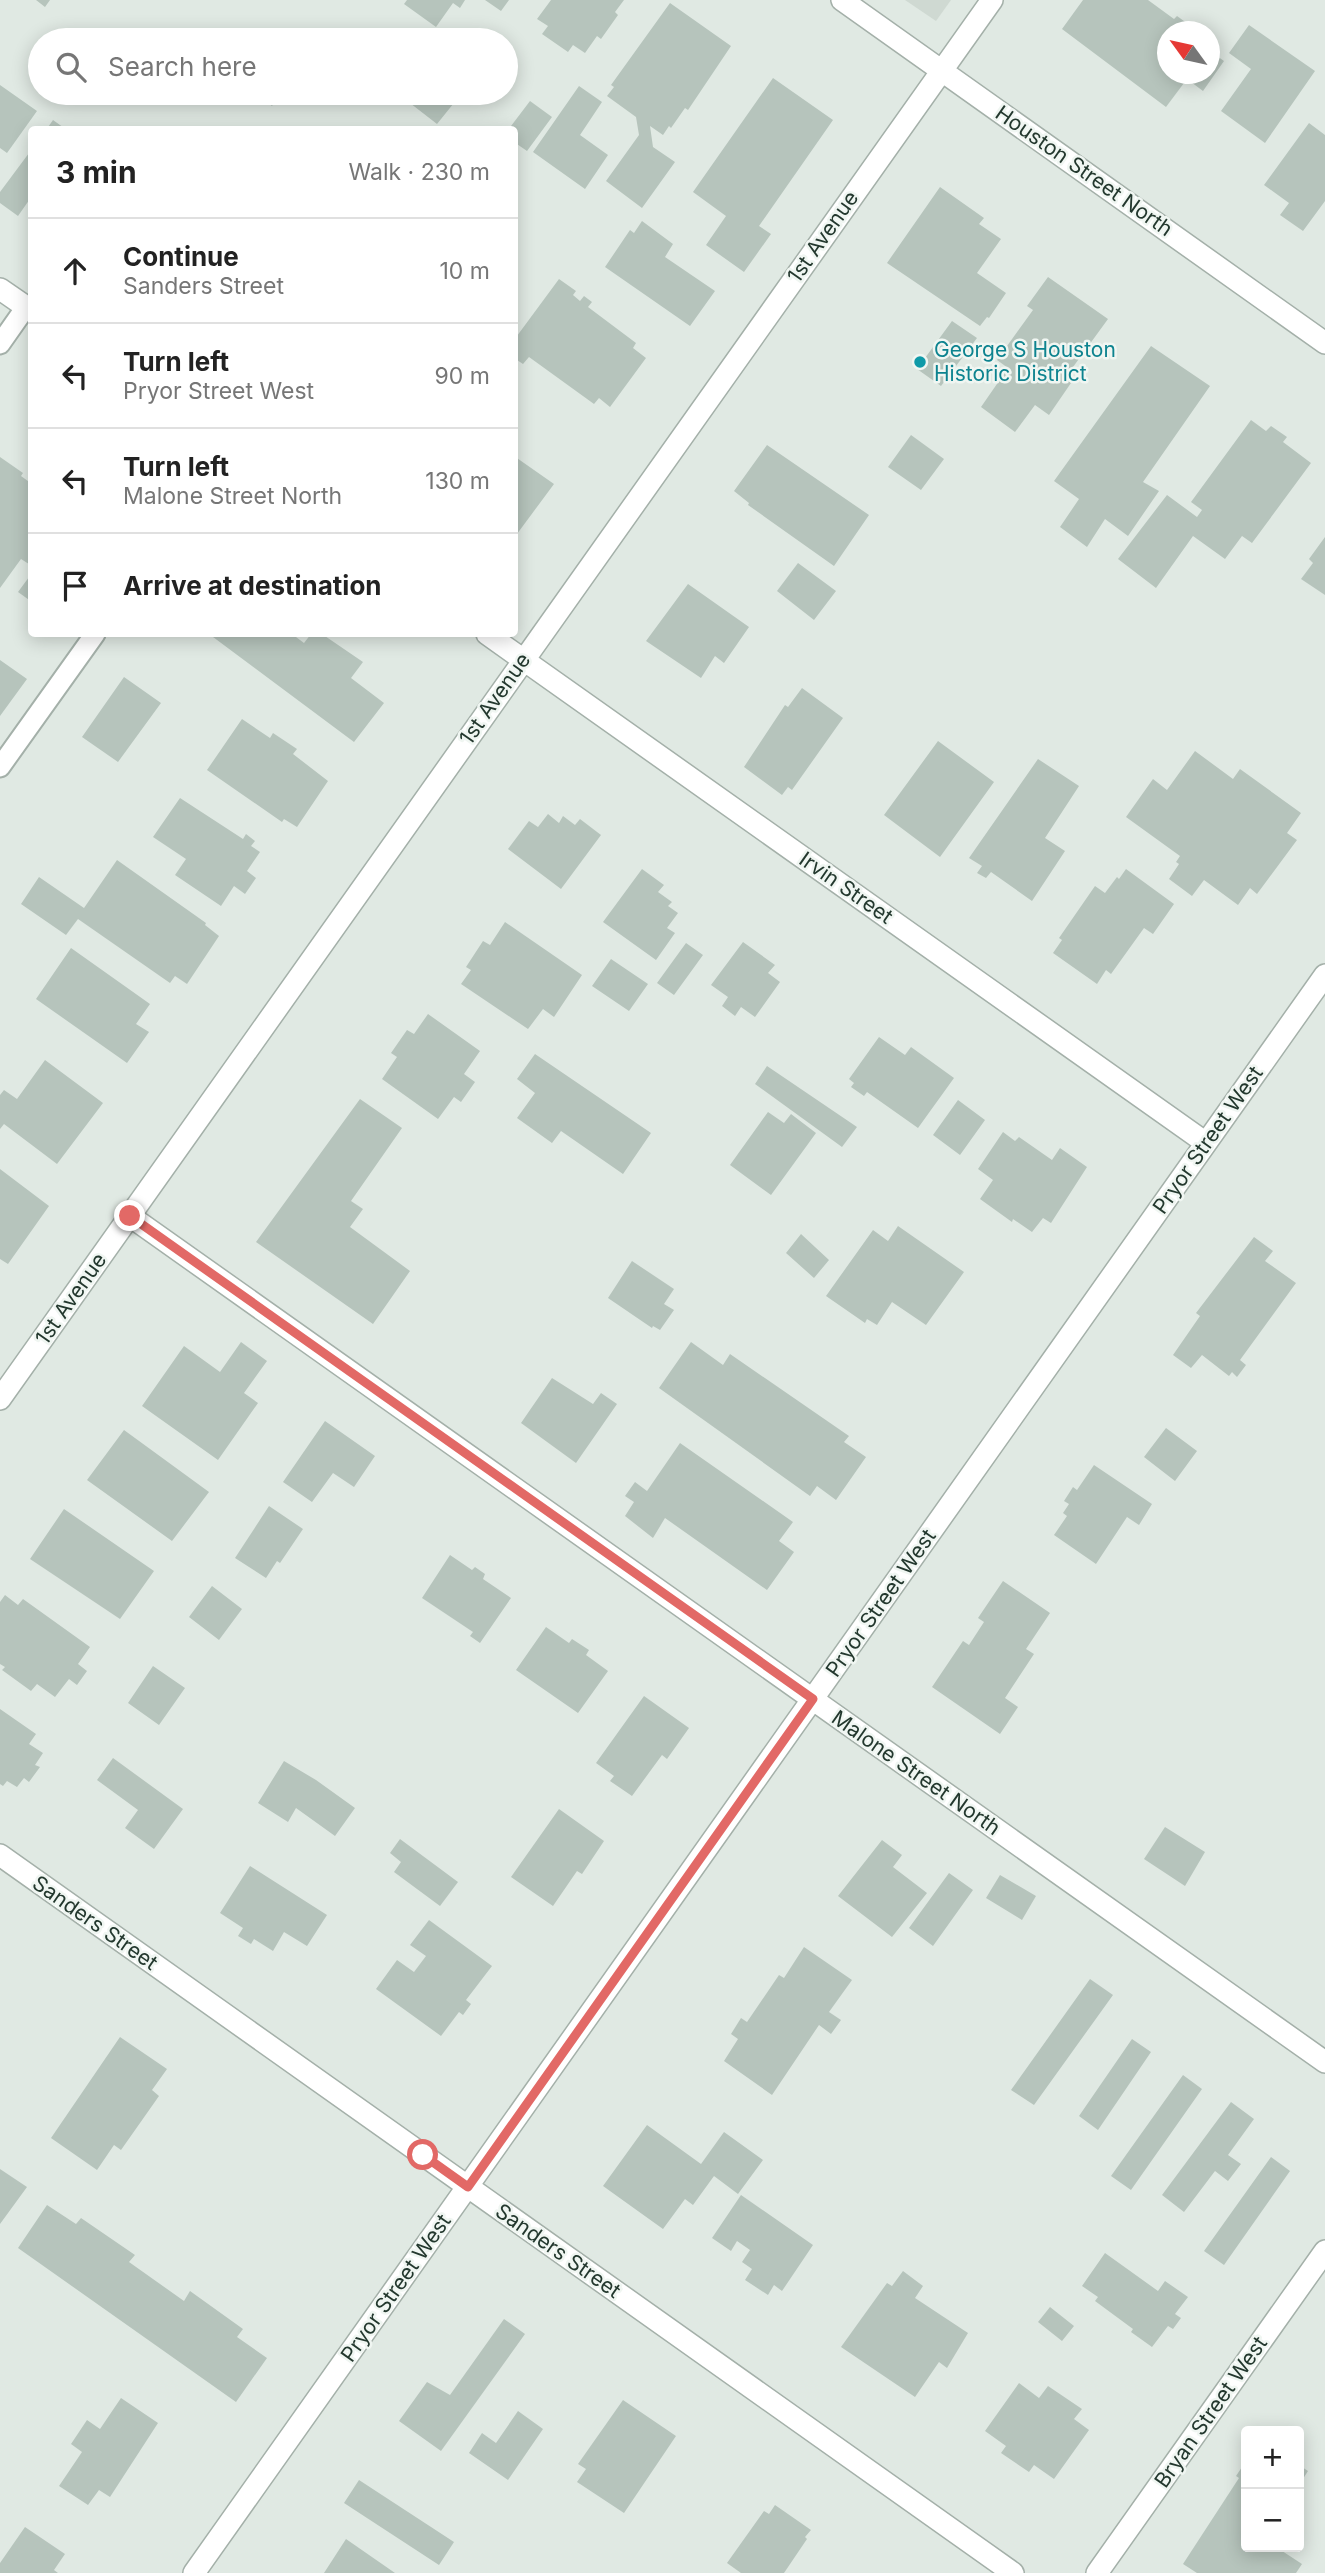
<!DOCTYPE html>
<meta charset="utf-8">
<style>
body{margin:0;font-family:Inter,sans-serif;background:#f2f2f2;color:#222}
.controls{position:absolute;right:21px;bottom:21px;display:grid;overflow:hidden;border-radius:7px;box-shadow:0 4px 18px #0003}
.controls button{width:63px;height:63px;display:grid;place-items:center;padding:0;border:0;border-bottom:2px solid #e0e0e0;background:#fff;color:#222;font:35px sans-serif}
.compass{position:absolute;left:1157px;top:21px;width:63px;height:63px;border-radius:50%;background:#fff;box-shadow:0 4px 18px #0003;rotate:303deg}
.stop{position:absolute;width:21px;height:21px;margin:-16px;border:5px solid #e26966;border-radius:50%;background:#fff}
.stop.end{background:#e26966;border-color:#fff;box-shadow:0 2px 7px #0008}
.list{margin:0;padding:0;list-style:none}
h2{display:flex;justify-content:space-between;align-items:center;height:91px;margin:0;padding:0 28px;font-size:30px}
h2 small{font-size:23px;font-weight:400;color:#767676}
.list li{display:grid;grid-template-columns:46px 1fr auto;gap:21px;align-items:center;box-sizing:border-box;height:105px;padding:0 28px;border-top:2px solid #e0e0e0}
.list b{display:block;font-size:26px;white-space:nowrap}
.list p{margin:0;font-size:23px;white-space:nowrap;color:#767676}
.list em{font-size:23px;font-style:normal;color:#767676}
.icon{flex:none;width:38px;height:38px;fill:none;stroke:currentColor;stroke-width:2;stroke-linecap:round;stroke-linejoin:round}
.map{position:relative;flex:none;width:1325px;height:2573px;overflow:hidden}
.search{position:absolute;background:#fff;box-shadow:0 4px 18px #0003;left:28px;top:28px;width:490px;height:77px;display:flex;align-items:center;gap:18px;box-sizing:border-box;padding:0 24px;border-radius:38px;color:#767676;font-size:26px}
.panel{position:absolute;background:#fff;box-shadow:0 4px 18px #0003;left:28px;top:126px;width:490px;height:511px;border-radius:7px}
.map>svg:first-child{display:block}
.built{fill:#cfd9d2}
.building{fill:#b6c4bc}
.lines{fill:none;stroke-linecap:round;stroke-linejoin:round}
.lane-casing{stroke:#a4b0a9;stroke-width:23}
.street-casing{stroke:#a4b0a9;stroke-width:24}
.lane{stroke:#fff;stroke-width:19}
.street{stroke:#fff;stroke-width:21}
.route{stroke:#e26966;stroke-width:9}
.culture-dot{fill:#0f9aa8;stroke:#f0f6f2;stroke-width:2.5}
.labels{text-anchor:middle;stroke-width:5;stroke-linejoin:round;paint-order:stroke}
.street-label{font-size:21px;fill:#23382e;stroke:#f0f6f2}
.culture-label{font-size:21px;fill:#0d838f;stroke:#f0f6f2;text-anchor:start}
</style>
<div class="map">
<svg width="1325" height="2573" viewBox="0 0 1325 2573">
<rect width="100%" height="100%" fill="#e0e9e3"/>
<!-- built -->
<path class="built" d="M905,0H951L936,21Z"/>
<!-- building -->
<path class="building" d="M36,0H50L45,7Z
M407,0H465L460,8L453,3L436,27L404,4Z
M485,0H509L501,11Z
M551,0H624L615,12L618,15L601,39L597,36L585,53L573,45L568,52L542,34L548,26L537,19Z
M1083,0H1148L1174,19L1177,16L1199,32H1168V74H1210V39L1215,43L1210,51L1224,61L1203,91L1187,79L1166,107L1062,29Z
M670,3L731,46L688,110L685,108L671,128L669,126L663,135L650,126L653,147L675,162L642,208L606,181L639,135L636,117L607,96L614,87L611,85Z
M1249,25L1315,71L1265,143L1221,111L1251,69L1229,53Z
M773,78L833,120L759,226L771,234L744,272L706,245L726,216L693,192Z
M0,85L37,111L7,153L0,148Z
M579,86L602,102L580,135L608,155L585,189L533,152Z
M254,93H281L272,106Z
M397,93H462L437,124Z
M530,101L552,117L527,151L514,142V130H508Z
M53,120L67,130H46Z
M1309,123L1325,135V201L1303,231L1280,215L1289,203L1264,185Z
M32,149V196L18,216L0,203V192Z
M940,187L984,218L979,224L1001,239L977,273L1006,293L989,318L987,317L980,326L887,263Z
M642,221L673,244L665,257L715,291L690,326L605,267L630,230L634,233Z
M1048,277L1108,319L1065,378L1071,383L1049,415L1035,405L1015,432L981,407L1008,368L997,360L1033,310L1027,306Z
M559,279L576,291L573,295L580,301L584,296L592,302L588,307L636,343L633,348L646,358L610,407L599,398L594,404L529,357L523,364L514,358V340Z
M952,321L977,338L941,386L917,369Z
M1151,346L1210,386L1143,482L1159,491L1128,536L1105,519L1087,547L1060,527L1079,499L1054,481Z
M1251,420L1266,431L1271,426L1287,437L1283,442L1311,463L1252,543L1242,536L1225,559L1193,536L1156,588L1118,559L1167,495L1197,517L1202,510L1191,502Z
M911,435L944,459L921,490L888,467Z
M767,445L869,515L834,566L748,505L749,503L734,491Z
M514,456L554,484L514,538Z
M0,457L23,473L21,476L32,484V566L21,559L0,588Z
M1325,537V595L1301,579L1313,563L1309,559Z
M798,563L836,591L814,620L777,591Z
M32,573V602L18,592Z
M688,584L749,627L724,663L715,656L701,678L646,641Z
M209,634H292L304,643L311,634H322L363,662L351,678L384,703L354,742Z
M0,660L27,679L0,716Z
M124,677L161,703L118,762L82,737Z
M802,688L843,718L792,790L788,787L782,795L744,767L785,705L788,707Z
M242,719L270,738L273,733L297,749L293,754L328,781L297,827L284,819L282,822L207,770Z
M938,741L994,782L940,857L884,815Z
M1195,751L1233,779L1240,769L1301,813L1287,833L1297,840L1257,894L1250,888L1238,905L1204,880L1192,896L1169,879L1179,864L1176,862L1180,856L1126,817L1153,779L1167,790Z
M1038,759L1079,786L1045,838L1065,851L1032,901L991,872L986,878L977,873L982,866L969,858Z
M180,798L243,839L246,834L255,841L251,846L260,852L247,871L256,878L245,894L234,886L221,906L175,875L186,859L153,837Z
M548,814L559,823L563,816L575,825L580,819L601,835L561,889L508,849L529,821L538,827Z
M117,860L206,923L205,925L219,936L187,984L175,976L170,983L78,919L66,935L21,904L39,877L84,908Z
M642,869L664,885L658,892L672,902L668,906L678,913L667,928L675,933L656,960L603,922Z
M1126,869L1174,904L1153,934L1144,928L1111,974L1106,970L1097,984L1053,953L1062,940L1059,938L1095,886L1105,893L1117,877L1119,879Z
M505,922L582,975L554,1017L543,1009L528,1029L461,984L471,970L466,967L483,941L490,945Z
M743,942L775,965L768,973L780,982L755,1017L741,1007L735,1016L722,1006L728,997L711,985Z
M686,943L703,955L674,995L657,983Z
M71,948L150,1004L136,1024L149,1032L127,1063L36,999Z
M611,959L648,984L629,1011L592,986Z
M428,1014L480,1051L464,1074L475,1082L461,1102L454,1097L438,1119L382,1079L397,1057L391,1053L407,1030L414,1034Z
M879,1037L905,1055L911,1047L954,1078L918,1128L867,1092L864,1096L851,1087L854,1083L849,1079Z
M535,1054L651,1133L623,1174L561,1131L552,1143L517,1118L535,1093L517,1079Z
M45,1060L103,1103L57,1164L4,1124L0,1129V1095L4,1090L17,1099Z
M767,1066L857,1127L842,1147L755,1084Z
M360,1099L402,1128L351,1201L363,1209L350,1227L410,1271L373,1324L256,1242Z
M958,1100L985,1120L960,1155L933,1135Z
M768,1112L784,1123L791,1114L816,1133L771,1195L730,1165Z
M1003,1132L1015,1141L1019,1137L1052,1160L1060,1148L1087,1167L1051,1223L1043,1218L1032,1232L1013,1219L1012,1222L980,1199L993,1180L978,1169Z
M0,1169L49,1206L8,1264L0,1259Z
M898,1226L964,1272L926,1325L892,1302L877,1325L867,1319L865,1323L826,1296L873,1230L888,1241Z
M801,1234L829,1260L814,1278L786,1253Z
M1254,1237L1273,1251L1265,1261L1296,1283L1240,1360L1246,1365L1237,1377L1232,1372L1229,1376L1202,1355L1191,1368L1173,1355L1200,1316L1196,1313Z
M632,1261L674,1289L664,1304L674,1310L660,1330L653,1326L652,1328L608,1298Z
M241,1342L267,1361L244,1393L258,1403L218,1460L142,1406L184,1346L220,1372Z
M691,1342L723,1365L730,1354L849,1436L844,1442L866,1457L836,1500L817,1486L810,1496L659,1388Z
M552,1378L593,1404L601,1393L617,1404L576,1463L521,1423Z
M325,1421L375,1456L354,1487L333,1473L312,1502L283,1482Z
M1166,1428L1197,1451L1175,1481L1144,1457Z
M124,1430L209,1492L172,1541L87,1480Z
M680,1443L793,1522L779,1541L794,1552L767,1590L665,1518L653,1538L625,1516L634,1502L625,1496L635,1482L647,1491Z
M1094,1465L1152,1504L1139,1525L1127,1517L1096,1564L1054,1535L1067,1516L1063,1513L1069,1504L1064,1501L1073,1487L1077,1490Z
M269,1506L303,1529L280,1563L277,1561L266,1578L235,1558Z
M64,1509L154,1571L120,1619L30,1559Z
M450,1555L472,1570L475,1567L485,1574L483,1579L511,1598L480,1643L470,1636L473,1632L422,1598Z
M1003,1581L1050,1613L1026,1649L1034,1654L1005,1698L1018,1707L1000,1734L932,1687L963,1641L969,1645L984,1622L978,1618Z
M212,1586L242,1609L219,1640L189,1617Z
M5,1595L18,1605L23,1599L90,1647L78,1664L87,1671L77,1685L69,1679L55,1697L37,1684L31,1691L2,1670L5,1667L0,1664V1602Z
M546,1627L569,1643L572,1639L589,1650L586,1655L608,1671L578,1713L516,1670Z
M153,1666L185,1688L159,1725L128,1703Z
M644,1696L689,1728L667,1759L662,1755L632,1796L610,1781L614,1776L596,1763Z
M0,1709L36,1734L29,1744L43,1753L35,1765L40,1767L29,1782L24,1778L17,1787L7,1781L3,1786L0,1784Z
M113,1758L183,1809L154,1849L125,1828L138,1810L97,1780Z
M284,1761L316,1780L355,1808L335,1836L296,1808L288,1822L258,1803Z
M559,1809L604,1841L582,1874L577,1871L553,1906L511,1877Z
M1165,1827L1205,1852L1185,1886L1144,1859Z
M400,1839L458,1882L440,1906L394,1872L401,1862L390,1853Z
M882,1840L902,1855L893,1867L927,1893L892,1937L838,1896Z
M250,1866L327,1915L307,1946L284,1932L273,1951L254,1939L251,1944L238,1936L243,1928L220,1913Z
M949,1873L973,1890L933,1946L909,1928Z
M1000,1875L1036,1896L1022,1920L986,1898Z
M429,1920L492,1966L466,2000L471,2004L463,2015L459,2012L441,2036L376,1989L397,1960L414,1972L426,1956L410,1945Z
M804,1947L852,1980L829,2012L841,2020L831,2034L819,2025L772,2095L724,2061L738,2039L731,2034L741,2018L747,2022L779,1975L784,1978Z
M1090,1979L1113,1995L1034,2105L1011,2090Z
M120,2037L167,2069L152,2090L159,2096L121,2150L114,2145L97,2170L51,2138Z
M1132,2039L1151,2052L1098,2130L1079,2116Z
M1183,2075L1202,2089L1131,2190L1111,2176Z
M1231,2102L1254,2119L1228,2155L1241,2164L1228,2181L1215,2171L1184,2212L1162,2195Z
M647,2125L701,2164L724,2132L763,2160L738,2194L714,2176L693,2205L685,2199L663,2229L603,2186Z
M1271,2157L1290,2171L1224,2265L1204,2251Z
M0,2169L27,2187L0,2224Z
M741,2195L813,2245L782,2291L774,2285L768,2295L745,2280L752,2269L742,2262L750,2250L737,2241L731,2251L712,2238Z
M47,2205L76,2224L81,2218L135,2255L129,2262L184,2301L190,2291L243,2329L237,2337L267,2358L236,2402L18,2248Z
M1105,2253L1158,2291L1165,2281L1188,2297L1175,2314L1181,2318L1173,2329L1168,2326L1152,2347L1131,2332L1133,2329L1095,2301L1098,2297L1082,2286Z
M903,2271L923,2286L915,2298L968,2333L947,2368L939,2362L915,2397L841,2347L887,2283L892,2286Z
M1050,2307L1074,2326L1062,2341L1038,2322Z
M504,2319L525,2334L441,2451L399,2421L427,2382L450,2395Z
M1019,2383L1039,2398L1048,2386L1082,2409L1074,2419L1089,2430L1054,2479L1034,2465L1029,2472L1001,2453L1006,2446L985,2431Z
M121,2398L158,2423L110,2497L99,2490L88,2505L59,2486L82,2452L71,2444L87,2420L100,2429Z
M623,2400L676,2436L624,2513L577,2482L586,2469L578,2464Z
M518,2411L543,2429L508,2480L469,2453L482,2433L496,2443Z
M1246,2461V2547H1276L1302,2564L1296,2573H1197L1183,2564L1239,2478L1236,2476Z
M1299,2465L1308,2471L1299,2485Z
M359,2480L454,2542L439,2565L344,2503Z
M775,2505L811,2530L805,2537L807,2539L784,2573H741L727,2563L764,2511L769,2514Z
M25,2527L65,2554L54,2570L58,2573H0V2563Z
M346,2539L395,2573H324Z"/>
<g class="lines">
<!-- lane casing -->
<g class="lane-casing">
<path id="lane" d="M0,344L26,307
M0,767L95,634"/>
</g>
<!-- street casing -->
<g class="street-casing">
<path id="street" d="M842,0L1325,343
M0,289L32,311
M487,634L1206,1143
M130,1216L1325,2062
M0,1399L992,0
M0,1855L1013,2573
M194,2573L1325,975
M1097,2573L1325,2251"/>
</g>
<!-- lane -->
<use href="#lane" class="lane"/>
<!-- street -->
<use href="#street" class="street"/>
</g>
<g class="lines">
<!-- route -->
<path class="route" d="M130,1216L813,1699L468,2187L423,2155"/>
</g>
<!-- markers -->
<circle class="culture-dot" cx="920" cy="362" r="7"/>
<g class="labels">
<!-- street labels -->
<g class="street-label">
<text transform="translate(1084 171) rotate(35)" y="7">Houston Street North</text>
<text transform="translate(823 237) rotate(-55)" y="7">1st Avenue</text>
<text transform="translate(495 699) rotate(-55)" y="7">1st Avenue</text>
<text transform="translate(846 888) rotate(35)" y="7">Irvin Street</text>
<text transform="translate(1208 1140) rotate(-55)" y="7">Pryor Street West</text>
<text transform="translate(71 1299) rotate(-55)" y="7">1st Avenue</text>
<text transform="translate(881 1603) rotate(-55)" y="7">Pryor Street West</text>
<text transform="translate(916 1773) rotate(35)" y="7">Malone Street North</text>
<text transform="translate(95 1923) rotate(35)" y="7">Sanders Street</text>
<text transform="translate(558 2251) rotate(35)" y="7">Sanders Street</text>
<text transform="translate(396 2288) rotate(-55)" y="7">Pryor Street West</text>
<text transform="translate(1211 2412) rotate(-55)" y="7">Bryan Street West</text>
</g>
<!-- culture labels -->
<g class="culture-label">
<text x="934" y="357">George S Houston<tspan x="934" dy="24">Historic District</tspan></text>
</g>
</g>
</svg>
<div class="controls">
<button>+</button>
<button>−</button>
</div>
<svg class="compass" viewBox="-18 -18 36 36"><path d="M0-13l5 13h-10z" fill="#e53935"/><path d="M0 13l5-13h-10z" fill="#767676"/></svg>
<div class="stop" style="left:423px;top:2155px"></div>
<div class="stop end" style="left:130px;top:1216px"></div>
<div class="search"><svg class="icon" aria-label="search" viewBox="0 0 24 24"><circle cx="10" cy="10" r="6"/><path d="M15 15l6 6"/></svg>Search here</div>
<section class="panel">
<h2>3 min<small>Walk · 230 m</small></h2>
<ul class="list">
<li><svg class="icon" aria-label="ahead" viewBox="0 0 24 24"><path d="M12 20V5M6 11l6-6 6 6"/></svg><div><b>Continue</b><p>Sanders Street</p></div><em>10 m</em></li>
<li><svg class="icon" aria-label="left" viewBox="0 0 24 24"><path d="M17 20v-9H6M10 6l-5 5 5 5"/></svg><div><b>Turn left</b><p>Pryor Street West</p></div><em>90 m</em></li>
<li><svg class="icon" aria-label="left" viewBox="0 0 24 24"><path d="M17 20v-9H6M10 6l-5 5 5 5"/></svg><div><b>Turn left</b><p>Malone Street North</p></div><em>130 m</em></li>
<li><svg class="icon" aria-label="arrive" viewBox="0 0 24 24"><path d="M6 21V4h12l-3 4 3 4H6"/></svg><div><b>Arrive at destination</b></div></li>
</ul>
</section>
</div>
